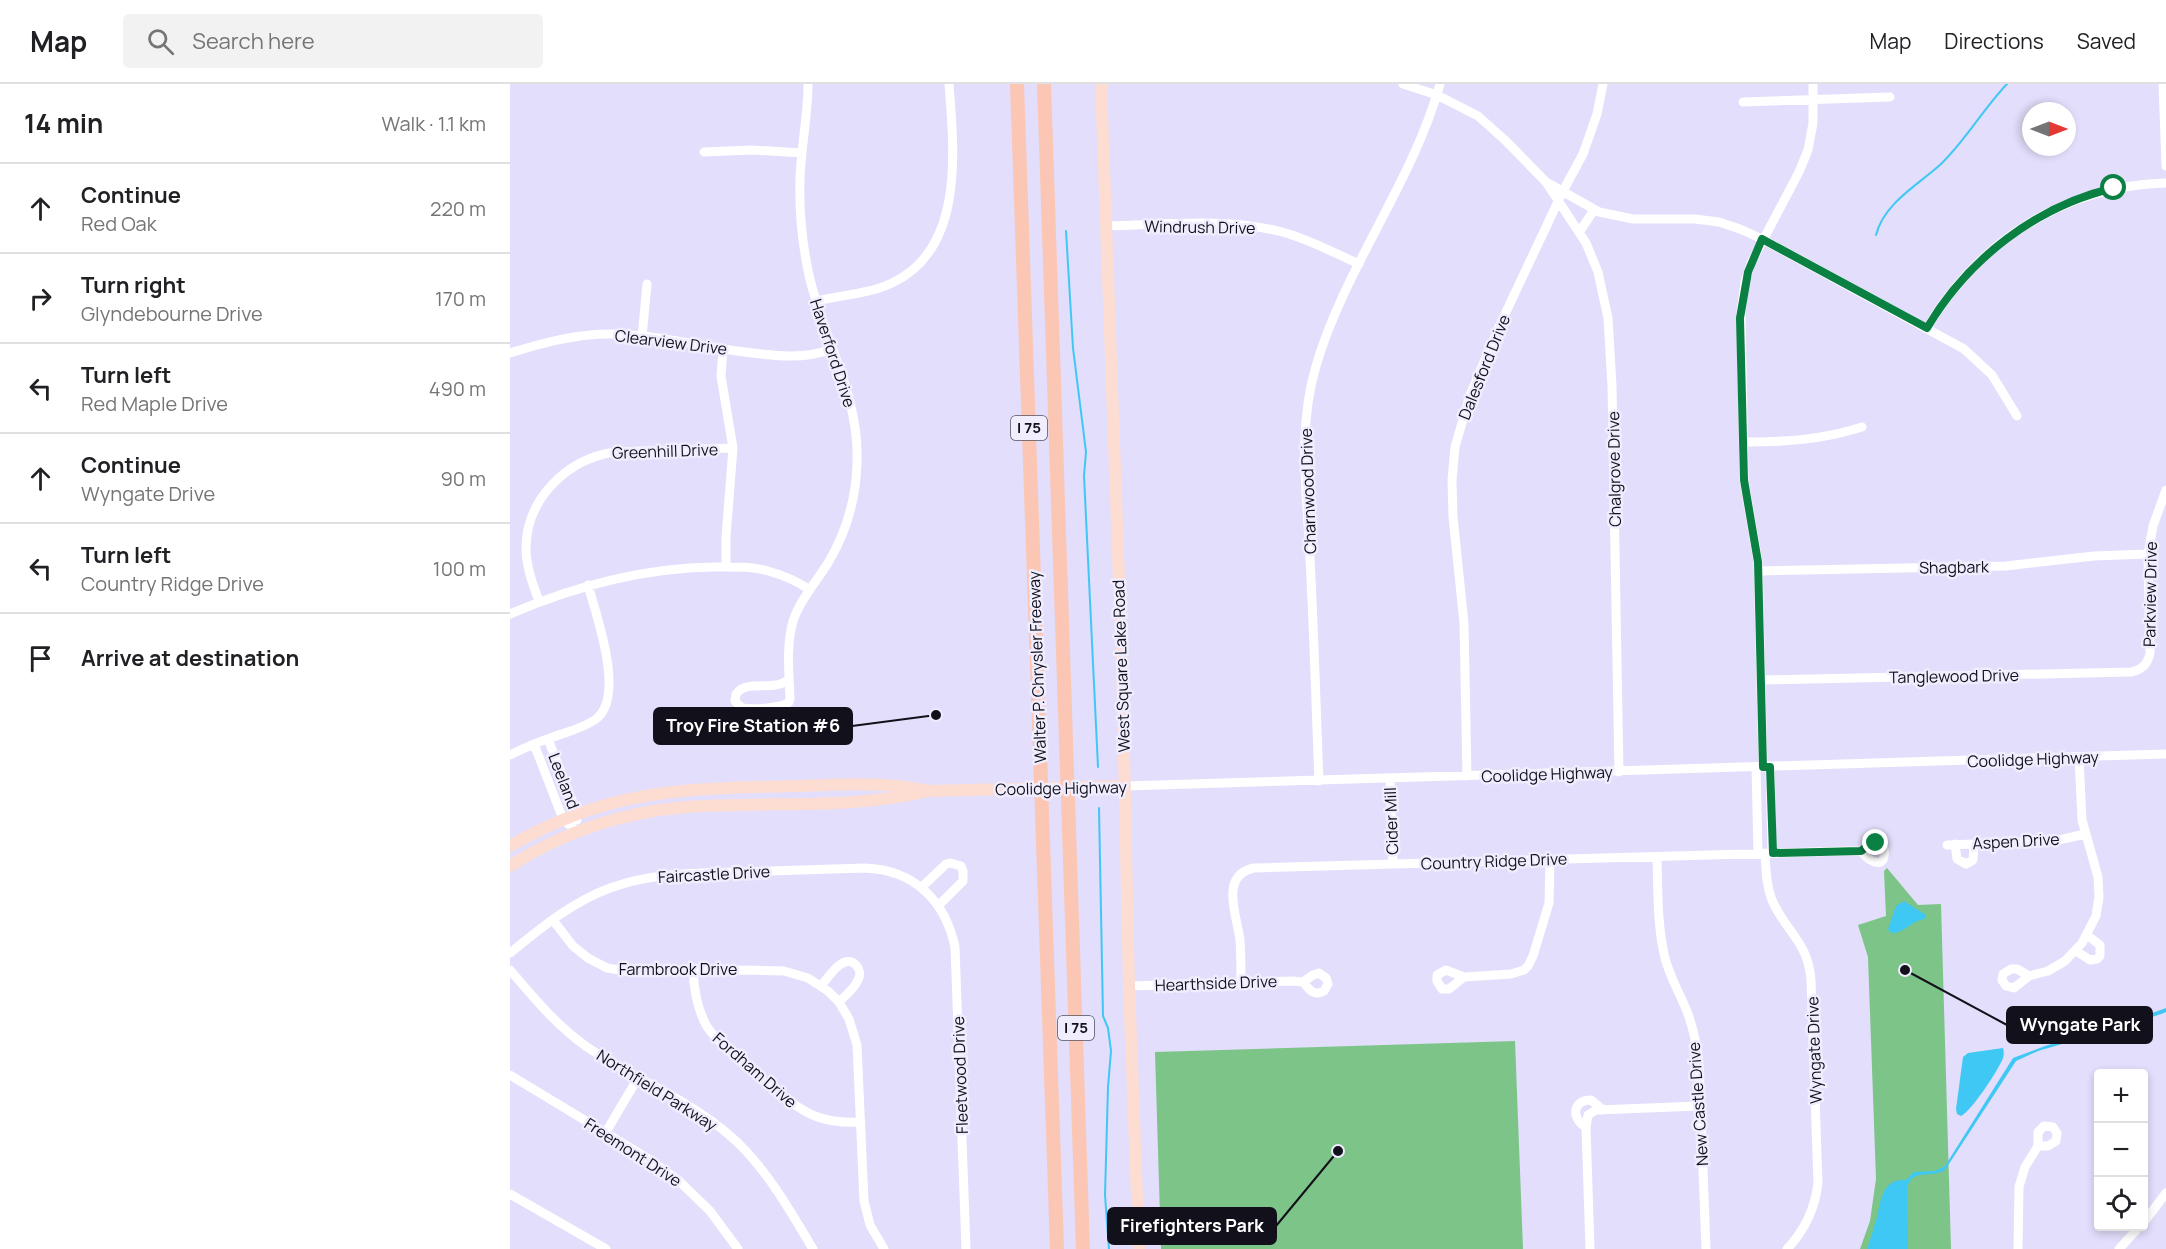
<!DOCTYPE html>
<meta charset="utf-8">
<style>
body{margin:0;font-family:Manrope,sans-serif;background:#f2f2f2;color:#202124}
.controls{position:absolute;right:18px;bottom:18px;display:grid;overflow:hidden;border-radius:6px;box-shadow:0 3px 9px #0003}
.controls button{width:54px;height:54px;display:grid;place-items:center;padding:0;border:0;border-bottom:2px solid #e0e0e0;background:#fff;color:#202124;font:30px sans-serif}
.compass{position:absolute;left:1512px;top:18px;width:54px;height:54px;border-radius:50%;background:#fff;box-shadow:0 3px 9px #0003;rotate:90deg}
.stop{position:absolute;width:18px;height:18px;margin:-14px;border:4px solid #0b8043;border-radius:50%;background:#fff}
.stop.end{background:#0b8043;border-color:#fff;box-shadow:0 2px 6px #0008}
.list{margin:0;padding:0;list-style:none}
h2{display:flex;justify-content:space-between;align-items:center;height:78px;margin:0;padding:0 24px;font-size:26px}
h2 small{font-size:20px;font-weight:400;color:#757577}
.list li{display:grid;grid-template-columns:39px 1fr auto;gap:18px;align-items:center;box-sizing:border-box;height:90px;padding:0 24px;border-top:2px solid #e0e0e0}
.list b{display:block;font-size:22px;white-space:nowrap}
.list p{margin:0;font-size:20px;white-space:nowrap;color:#757577}
.list em{font-size:20px;font-style:normal;color:#757577}
.icon{flex:none;width:33px;height:33px;fill:none;stroke:currentColor;stroke-width:2;stroke-linecap:round;stroke-linejoin:round}
.map{position:relative;flex:none;width:1656px;height:1165px;overflow:hidden}
header{display:flex;align-items:center;gap:36px;box-sizing:border-box;height:84px;padding:0 30px;background:#fff;border-bottom:2px solid #e0e0e0}
header strong{font-size:28px}
nav{display:flex;gap:33px;margin-inline-start:auto;font-size:21px}
.search{width:420px;height:54px;background:#f2f2f2;display:flex;align-items:center;gap:15px;box-sizing:border-box;padding:0 21px;border-radius:6px;color:#757577;font-size:22px}
main{display:flex}
aside{flex:1;background:#fff}
.map>svg:first-child{display:block}
.green{fill:#7dc488}
.water{fill:#40c8f4}
.lines{fill:none;stroke-linecap:round;stroke-linejoin:round}
.stream{stroke:#40c8f4;stroke-width:2}
.minor{stroke:#fff;stroke-width:9}
.major{stroke:#fdddd2;stroke-width:12}
.highway{stroke:#fcc6b4;stroke-width:14}
.route{stroke:#0b8043;stroke-width:8}
.labels{text-anchor:middle;stroke-width:5;stroke-linejoin:round;paint-order:stroke}
.shield{fill:#efedfe;stroke:#54525e;stroke-width:1.5}
.shield-label{font-size:15px;font-weight:bold;fill:#12101a}
.street-label{font-size:16px;fill:#12101a;stroke:#efedfe}
.leader{fill:none;stroke:#12101a;stroke-width:2}
.callout-dot{fill:#12101a;stroke:#efedfe;stroke-width:2}
.callout{fill:#12101a;stroke:#12101a;stroke-width:2}
.callout-label{font-size:18px;text-anchor:middle;font-weight:bold;fill:#fff}
</style>
<header>
<strong>Map</strong>
<div class="search"><svg class="icon" aria-label="search" viewBox="0 0 24 24"><circle cx="10" cy="10" r="6"/><path d="M15 15l6 6"/></svg>Search here</div>
<nav><a>Map</a><a>Directions</a><a>Saved</a></nav>
</header>
<main>
<aside>
<h2>14 min<small>Walk · 1.1 km</small></h2>
<ul class="list">
<li><svg class="icon" aria-label="ahead" viewBox="0 0 24 24"><path d="M12 20V5M6 11l6-6 6 6"/></svg><div><b>Continue</b><p>Red Oak</p></div><em>220 m</em></li>
<li><svg class="icon" aria-label="right" viewBox="0 0 24 24"><path d="M7 20v-9h11M14 6l5 5-5 5"/></svg><div><b>Turn right</b><p>Glyndebourne Drive</p></div><em>170 m</em></li>
<li><svg class="icon" aria-label="left" viewBox="0 0 24 24"><path d="M17 20v-9H6M10 6l-5 5 5 5"/></svg><div><b>Turn left</b><p>Red Maple Drive</p></div><em>490 m</em></li>
<li><svg class="icon" aria-label="ahead" viewBox="0 0 24 24"><path d="M12 20V5M6 11l6-6 6 6"/></svg><div><b>Continue</b><p>Wyngate Drive</p></div><em>90 m</em></li>
<li><svg class="icon" aria-label="left" viewBox="0 0 24 24"><path d="M17 20v-9H6M10 6l-5 5 5 5"/></svg><div><b>Turn left</b><p>Country Ridge Drive</p></div><em>100 m</em></li>
<li><svg class="icon" aria-label="arrive" viewBox="0 0 24 24"><path d="M6 21V4h12l-3 4 3 4H6"/></svg><div><b>Arrive at destination</b></div></li>
</ul>
</aside>
<div class="map">
<svg width="1656" height="1165" viewBox="0 0 1656 1165">
<rect width="100%" height="100%" fill="#e2defb"/>
<!-- green -->
<path class="green" d="M1377,784L1408,821L1431,820L1441,1165H1350L1360,1137L1366,1095L1358,873L1348,841L1376,832L1374,787Z
M1005,957L1013,1165H651L645,968Z"/>
<!-- water -->
<path class="water" d="M1394,817L1416,831L1415,835C1402,836 1394,850 1381,849L1378,845L1386,822Z
M1656,924V928L1654,929L1612,943L1593,944L1576,953L1528,967L1506,977L1435,1086C1421,1095 1401,1083 1397,1105L1398,1165H1357C1360,1156 1363,1147 1366,1137C1371,1120 1370,1094 1396,1096L1404,1088L1425,1087L1435,1082L1503,974L1535,962L1575,950L1592,941L1612,940Z
M1493,964C1494,968 1494,970 1493,974C1489,985 1461,1028 1451,1032L1447,1030L1446,1025L1453,973L1458,969Z"/>
<g class="lines">
<!-- stream -->
<path class="stream" d="M556,147L563,264L576,368L574,392L588,683
M1366,151C1374,119 1408,101 1431,80C1456,56 1473,25 1497,0
M589,724L593,932L598,944L601,967L598,1003L595,1111L599,1165"/>
<!-- minor -->
<path class="minor" d="M893,0L927,11L968,32L996,57L1036,98L1089,128L1123,135H1185L1209,138L1230,145L1252,155L1454,265L1482,291L1507,332
M1653,0L1656,82
M1233,18L1380,13
M194,68L242,66L292,69
M1036,98L1076,159L1088,188L1098,234L1102,302L1109,688
M596,142C654,141 715,133 772,148C799,155 824,169 849,180
M1070,147L1084,126
M306,217C331,211 359,210 382,199C455,165 444,66 439,0
M1417,244C1469,157 1554,102 1656,99
M132,253L137,200
M213,265L211,292L223,364L216,453V483
M0,269C33,259 68,249 104,250C144,251 186,261 227,267C259,271 291,277 322,265
M1233,358C1276,358 1311,356 1352,343
M1249,487L1496,482L1584,472L1638,470
M29,517C23,501 17,485 16,467C15,416 56,375 105,368L223,364
M0,530C65,502 133,484 204,483C222,483 241,482 258,487C273,491 287,497 300,506
M279,595C264,609 237,594 226,610L225,617C228,621 229,622 233,624C242,626 273,624 279,618L280,615C279,589 276,562 283,537C290,516 306,498 318,479C336,449 346,415 347,379C350,312 313,254 299,191C292,159 289,127 290,95C291,63 298,32 298,0
M1251,596L1621,588C1632,586 1638,580 1640,569L1638,470L1643,442L1656,406
M38,655L67,729V736
M24,660L53,735L67,748
M0,671C14,664 28,658 43,653C57,648 74,644 86,635C116,612 86,531 78,501
M1246,683L1248,769
M1253,683L1248,478L1234,396L1231,228L1235,198L1241,179L1289,88L1298,66L1303,39V0
M1260,683L1262,769
M957,692L954,539L943,433L942,396L945,363L960,311L988,245L1053,107L1073,70L1087,30L1093,0
M880,694L883,780
M809,697C806,623 804,549 800,475C797,409 787,346 806,282C835,183 902,100 930,0
M615,702L1656,670
M1445,760L1447,775L1456,780L1463,776L1464,760
M1437,761L1545,757L1575,750
M1255,769C1256,785 1256,801 1262,816C1275,847 1298,857 1301,896L1308,1099C1305,1125 1295,1146 1277,1165
M1147,773C1148,807 1147,841 1155,874C1160,894 1171,911 1178,930C1184,947 1187,963 1189,980L1196,1165
M412,803L436,780L440,779L451,782L453,787V797L429,821
M43,836L63,862L78,874L97,884L122,888L236,886L274,887L298,894L318,907L329,918L339,935L347,961L354,1117L360,1141L374,1165
M1566,867L1580,876L1587,875L1590,872V861L1577,851
M0,869C31,844 62,818 100,804C140,789 184,789 227,788C270,787 313,785 355,784C404,786 435,816 445,863L456,1165
M0,886C24,914 46,941 77,963C129,998 192,1020 236,1067C263,1096 283,1132 303,1165
M183,887C184,906 187,924 196,941C208,961 282,1024 305,1032C320,1038 335,1039 351,1038
M1519,892L1507,885H1501L1493,890L1492,896L1496,902L1504,904L1519,892L1538,887L1555,877L1572,859L1586,832L1589,813L1588,793L1572,736L1569,673
M954,893L939,905H932L927,897V891L936,886L954,893L1001,890L1014,886L1018,882L1023,872L1039,819L1040,775
M731,898C731,884 731,870 730,856C727,832 709,791 744,784L1337,767H1351C1360,779 1377,786 1374,765L1366,759L1360,761L1351,767
M311,902C317,895 323,885 331,880C342,872 354,885 348,896C344,905 335,912 329,918
M619,902L782,897L793,898C799,905 804,913 814,907L818,900L816,894L809,889L803,891L793,898
M0,991L134,1072L168,1096L200,1127L228,1165
M1076,1043C1061,1035 1062,1016 1081,1016L1093,1026
M96,1048L129,992
M0,1110L96,1165
M1634,1138L1656,1109
M1080,1165L1076,1043L1078,1031L1086,1026L1190,1022
M1508,1165L1509,1103L1515,1083L1528,1062V1048L1534,1042L1543,1043L1547,1049L1546,1057L1538,1062H1528
M1609,1165L1630,1142"/>
<!-- major -->
<path class="major" d="M591,0L612,579L619,902L629,1165
M0,762C99,704 176,705 286,702C328,701 373,697 414,706
M0,782C52,748 114,728 176,723C257,717 339,726 418,707L615,702"/>
<!-- highway -->
<path class="highway" d="M507,0L547,1165
M534,0L573,1165"/>
</g>
<g class="lines">
<!-- route -->
<path class="route" d="M1366,759L1360,760L1351,767L1263,769L1260,683H1253L1248,478L1234,396L1230,234L1238,188L1252,155L1417,244C1458,175 1526,122 1604,104"/>
</g>
<g class="labels">
<!-- shield labels -->
<g class="shield">
<rect x="501" y="332" width="36" height="24" rx="4.5"/>
<rect x="548" y="932" width="36" height="24" rx="4.5"/>
</g>
<g class="shield-label">
<text x="519" y="349">I 75</text>
<text x="566" y="949">I 75</text>
</g>
<!-- street labels -->
<g class="street-label">
<text transform="translate(690 143) rotate(1)" y="6">Windrush Drive</text>
<text transform="translate(161 258) rotate(7)" y="6">Clearview Drive</text>
<text transform="translate(323 269) rotate(72)" y="6">Haverford Drive</text>
<text transform="translate(974 283) rotate(-68)" y="6">Dalesford Drive</text>
<text transform="translate(155 367) rotate(-2)" y="6">Greenhill Drive</text>
<text transform="translate(1104 385) rotate(-91)" y="6">Chalgrove Drive</text>
<text transform="translate(798 407) rotate(-92)" y="6">Charnwood Drive</text>
<text transform="translate(1444 483) rotate(-1)" y="6">Shagbark</text>
<text transform="translate(1640 510) rotate(-89)" y="6">Parkview Drive</text>
<text transform="translate(611 582) rotate(-92)" y="6">West Square Lake Road</text>
<text transform="translate(527 583) rotate(-92)" y="6">Walter P. Chrysler Freeway</text>
<text transform="translate(1444 592) rotate(-1)" y="6">Tanglewood Drive</text>
<text transform="translate(1523 675) rotate(-2)" y="6">Coolidge Highway</text>
<text transform="translate(1037 690) rotate(-2)" y="6">Coolidge Highway</text>
<text transform="translate(54 697) rotate(69)" y="6">Leeland</text>
<text transform="translate(551 704) rotate(-1)" y="6">Coolidge Highway</text>
<text transform="translate(881 737) rotate(-92)" y="6">Cider Mill</text>
<text transform="translate(1506 757) rotate(-3)" y="6">Aspen Drive</text>
<text transform="translate(984 777) rotate(-2)" y="6">Country Ridge Drive</text>
<text transform="translate(204 790) rotate(-3)" y="6">Faircastle Drive</text>
<text x="168" y="891">Farmbrook Drive</text>
<text transform="translate(706 899) rotate(-2)" y="6">Hearthside Drive</text>
<text transform="translate(1304 966) rotate(-92)" y="6">Wyngate Drive</text>
<text transform="translate(245 986) rotate(41)" y="6">Fordham Drive</text>
<text transform="translate(450 991) rotate(-92)" y="6">Fleetwood Drive</text>
<text transform="translate(147 1006) rotate(32)" y="6">Northfield Parkway</text>
<text transform="translate(1188 1020) rotate(-94)" y="6">New Castle Drive</text>
<text transform="translate(123 1068) rotate(33)" y="6">Freemont Drive</text>
</g>
</g>
<!-- callouts -->
<path class="leader" d="M426 631L342 642M1395 886L1497 941M828 1067L766 1142"/>
<g class="callout-dot">
<circle cx="426" cy="631" r="6"/>
<circle cx="1395" cy="886" r="6"/>
<circle cx="828" cy="1067" r="6"/>
</g>
<g class="callout">
<rect x="144" y="624" width="198" height="36" rx="6"/>
<rect x="1497" y="923" width="145" height="36" rx="6"/>
<rect x="598" y="1124" width="168" height="36" rx="6"/>
</g>
<g class="callout-label">
<text x="243" y="648">Troy Fire Station #6</text>
<text x="1570" y="947">Wyngate Park</text>
<text x="682" y="1148">Firefighters Park</text>
</g>
</svg>
<div class="controls">
<button>+</button>
<button>−</button>
<button><svg class="icon" aria-label="locate" viewBox="0 0 24 24"><circle cx="12" cy="12" r="6"/><path d="M12 2v4M12 18v4M2 12h4M18 12h4"/></svg></button>
</div>
<svg class="compass" viewBox="-18 -18 36 36"><path d="M0-13l5 13h-10z" fill="#e53935"/><path d="M0 13l5-13h-10z" fill="#757577"/></svg>
<div class="stop" style="left:1604px;top:104px"></div>
<div class="stop end" style="left:1366px;top:759px"></div>
</div>
</main>
